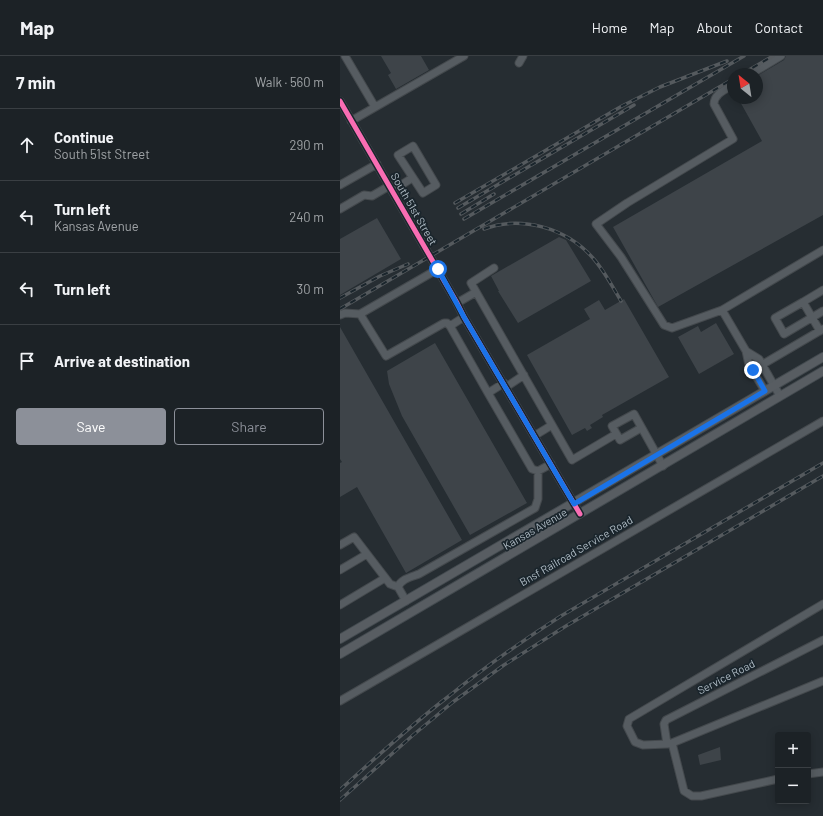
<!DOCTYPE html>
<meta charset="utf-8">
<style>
body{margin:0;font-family:Barlow,sans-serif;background:#292f32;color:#f1f3f6}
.controls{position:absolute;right:12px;bottom:12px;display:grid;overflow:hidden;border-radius:4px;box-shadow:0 2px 10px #0003}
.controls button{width:36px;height:36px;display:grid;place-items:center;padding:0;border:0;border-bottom:1px solid #3a3f43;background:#1c2226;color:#f1f3f6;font:20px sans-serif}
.compass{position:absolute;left:387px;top:12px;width:36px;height:36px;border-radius:50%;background:#1c2226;box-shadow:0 2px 10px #0003;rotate:330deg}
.stop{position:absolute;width:12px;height:12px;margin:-9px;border:3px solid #1a73e8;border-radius:50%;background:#fff}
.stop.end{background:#1a73e8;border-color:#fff;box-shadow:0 1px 4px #0008}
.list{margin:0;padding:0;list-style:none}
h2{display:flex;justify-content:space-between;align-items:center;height:52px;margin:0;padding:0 16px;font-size:17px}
h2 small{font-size:13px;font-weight:400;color:#a0a4a7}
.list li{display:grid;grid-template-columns:26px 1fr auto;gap:12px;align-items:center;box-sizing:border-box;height:72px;padding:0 16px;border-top:1px solid #3a3f43}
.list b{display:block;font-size:15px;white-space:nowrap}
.list p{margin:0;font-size:13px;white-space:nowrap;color:#a0a4a7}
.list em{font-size:13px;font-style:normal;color:#a0a4a7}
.actions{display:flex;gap:8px;padding:12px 16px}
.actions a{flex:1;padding:9px 0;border:1px solid #8c9099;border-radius:4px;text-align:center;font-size:14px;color:#8c9099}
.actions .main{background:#8c9099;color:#fff}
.icon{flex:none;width:22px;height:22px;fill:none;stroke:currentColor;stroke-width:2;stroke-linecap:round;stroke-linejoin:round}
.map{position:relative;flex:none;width:483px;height:760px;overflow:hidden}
header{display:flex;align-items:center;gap:24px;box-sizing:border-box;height:56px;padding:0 20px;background:#1c2226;border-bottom:1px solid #3a3f43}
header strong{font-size:19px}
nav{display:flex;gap:22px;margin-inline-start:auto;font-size:14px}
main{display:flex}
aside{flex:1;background:#1c2226}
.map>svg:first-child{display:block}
.building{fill:#3e4449}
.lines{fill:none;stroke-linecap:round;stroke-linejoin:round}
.minor-casing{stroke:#44494d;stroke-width:9}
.major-casing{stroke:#434a4f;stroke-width:10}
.minor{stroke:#565c61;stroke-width:7}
.major{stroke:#585d62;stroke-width:8}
.rail-casing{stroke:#555a5e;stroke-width:3.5}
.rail{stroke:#1a252c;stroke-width:2;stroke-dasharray:6;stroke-linecap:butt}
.cycleway-casing{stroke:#1a252c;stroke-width:8}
.cycleway{stroke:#f96db3;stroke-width:5}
.route{stroke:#1a73e8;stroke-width:5}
.labels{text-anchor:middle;stroke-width:3.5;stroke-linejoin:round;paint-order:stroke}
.street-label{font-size:11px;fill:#afbbc4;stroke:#1a252c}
</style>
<header>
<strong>Map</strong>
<nav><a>Home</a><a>Map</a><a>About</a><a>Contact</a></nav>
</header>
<main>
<aside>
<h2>7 min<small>Walk · 560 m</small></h2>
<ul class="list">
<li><svg class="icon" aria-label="ahead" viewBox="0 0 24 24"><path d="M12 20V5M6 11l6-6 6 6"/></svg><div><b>Continue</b><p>South 51st Street</p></div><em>290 m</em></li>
<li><svg class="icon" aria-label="left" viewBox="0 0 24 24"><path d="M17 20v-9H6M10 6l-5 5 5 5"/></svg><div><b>Turn left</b><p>Kansas Avenue</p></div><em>240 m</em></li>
<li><svg class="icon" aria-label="left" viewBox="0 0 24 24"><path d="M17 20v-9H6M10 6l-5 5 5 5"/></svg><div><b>Turn left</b></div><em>30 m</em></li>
<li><svg class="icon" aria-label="arrive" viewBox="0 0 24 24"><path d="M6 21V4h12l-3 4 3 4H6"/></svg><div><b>Arrive at destination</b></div></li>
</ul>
<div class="actions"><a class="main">Save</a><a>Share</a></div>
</aside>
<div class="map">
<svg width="483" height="760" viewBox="0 0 483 760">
<rect width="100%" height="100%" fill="#262d32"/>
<!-- building -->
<path class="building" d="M41,0H81L89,14L56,33L48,19L51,17Z
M446,0H483V159L318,251L273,171L422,85L398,42H417V20L444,4Z
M37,162L61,203L0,239V183Z
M219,181L226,184L251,225L178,267L158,235H159L151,220Z
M284,243L329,321L262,359L263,361L250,369L252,372L247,375L245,372L232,379L187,299L250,263L244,253L259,244L265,254Z
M376,267L394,298L359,318L338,281L358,270L361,276Z
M0,271L122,484L66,517L17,431L0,441V407L2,406L0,403Z
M95,287L187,447L130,479L62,360L49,328L47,315Z
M380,691L381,704L360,709L358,699Z"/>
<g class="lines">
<!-- minor casing -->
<g class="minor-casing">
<path id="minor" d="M5,0L35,51
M179,7L183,0
M411,18L441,0
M393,29C385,34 374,38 374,48L393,83L287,147L256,168L281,201L324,269L332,272L382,254L406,295L409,309L425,335
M0,45L117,247L124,261L240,458
M11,65L124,0
M73,90L96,129L83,137L58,99Z
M0,129L37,108
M52,135L72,122
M0,153L24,139L32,140L49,130
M154,212L131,227L212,369
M98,213L20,258L46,300L104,267H107L110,270L124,261
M463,246L435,262L444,278L483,255
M117,247L136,236
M382,254L483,194
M0,259L5,257L20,258
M110,270L148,337
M480,275L463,246L483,234
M406,295L419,303L440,340
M413,314L483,273
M164,327L148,337L192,413L198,415L211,408
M166,331L184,319
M301,372L280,384L272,370L294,358L323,410
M194,380L212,369L232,404L276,378
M0,489L14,481L50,528L58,531L66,545
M0,514L27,498
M58,531C61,523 71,521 79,518L195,452L198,443V415
M0,549L45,522
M483,584L326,664L324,668L327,688L332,687L483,625
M0,645L483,365
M332,687L344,735L352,740H361L438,723
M327,688L303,689L295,686L287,670L289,663L483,548
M468,718L483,716"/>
</g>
<!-- major casing -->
<g class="major-casing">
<path id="major" d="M0,583L483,301
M0,598L483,315"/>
</g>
<!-- minor -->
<use href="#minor" class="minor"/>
<!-- major -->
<use href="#major" class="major"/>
<!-- rail casing -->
<g class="rail-casing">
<path id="rail" d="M402,18L433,0
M115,147L282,50L320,31L387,5
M118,152L294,49
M121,158L154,138
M124,163L404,0
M144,173C181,159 226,172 252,201C264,214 272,230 281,245
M0,242L40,220L68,208
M0,253L393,23
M0,734C35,702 71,669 109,640C145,611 182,585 221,560L483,407
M0,744L72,680L113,646L164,609L226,570L483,420"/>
</g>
<!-- rail -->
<use href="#rail" class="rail"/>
<!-- cycleway casing -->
<g class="cycleway-casing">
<path id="cycleway" d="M0,45L117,247L124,261L240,458"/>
</g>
<!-- cycleway -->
<use href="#cycleway" class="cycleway"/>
</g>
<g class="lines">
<!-- route -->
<path class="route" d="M98,213L124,261L234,448L425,335L413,314"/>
</g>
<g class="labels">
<!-- street labels -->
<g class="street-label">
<text transform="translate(74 153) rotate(60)" y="4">South 51st Street</text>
<text transform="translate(195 473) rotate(-30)" y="4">Kansas Avenue</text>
<text transform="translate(236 495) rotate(-30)" y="4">Bnsf Railroad Service Road</text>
<text transform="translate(386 621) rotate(-27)" y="4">Service Road</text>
</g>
</g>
</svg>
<div class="controls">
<button>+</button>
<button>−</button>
</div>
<svg class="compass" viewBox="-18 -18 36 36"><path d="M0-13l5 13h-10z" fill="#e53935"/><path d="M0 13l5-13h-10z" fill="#a0a4a7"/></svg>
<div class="stop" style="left:98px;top:213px"></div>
<div class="stop end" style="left:413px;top:314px"></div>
</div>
</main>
